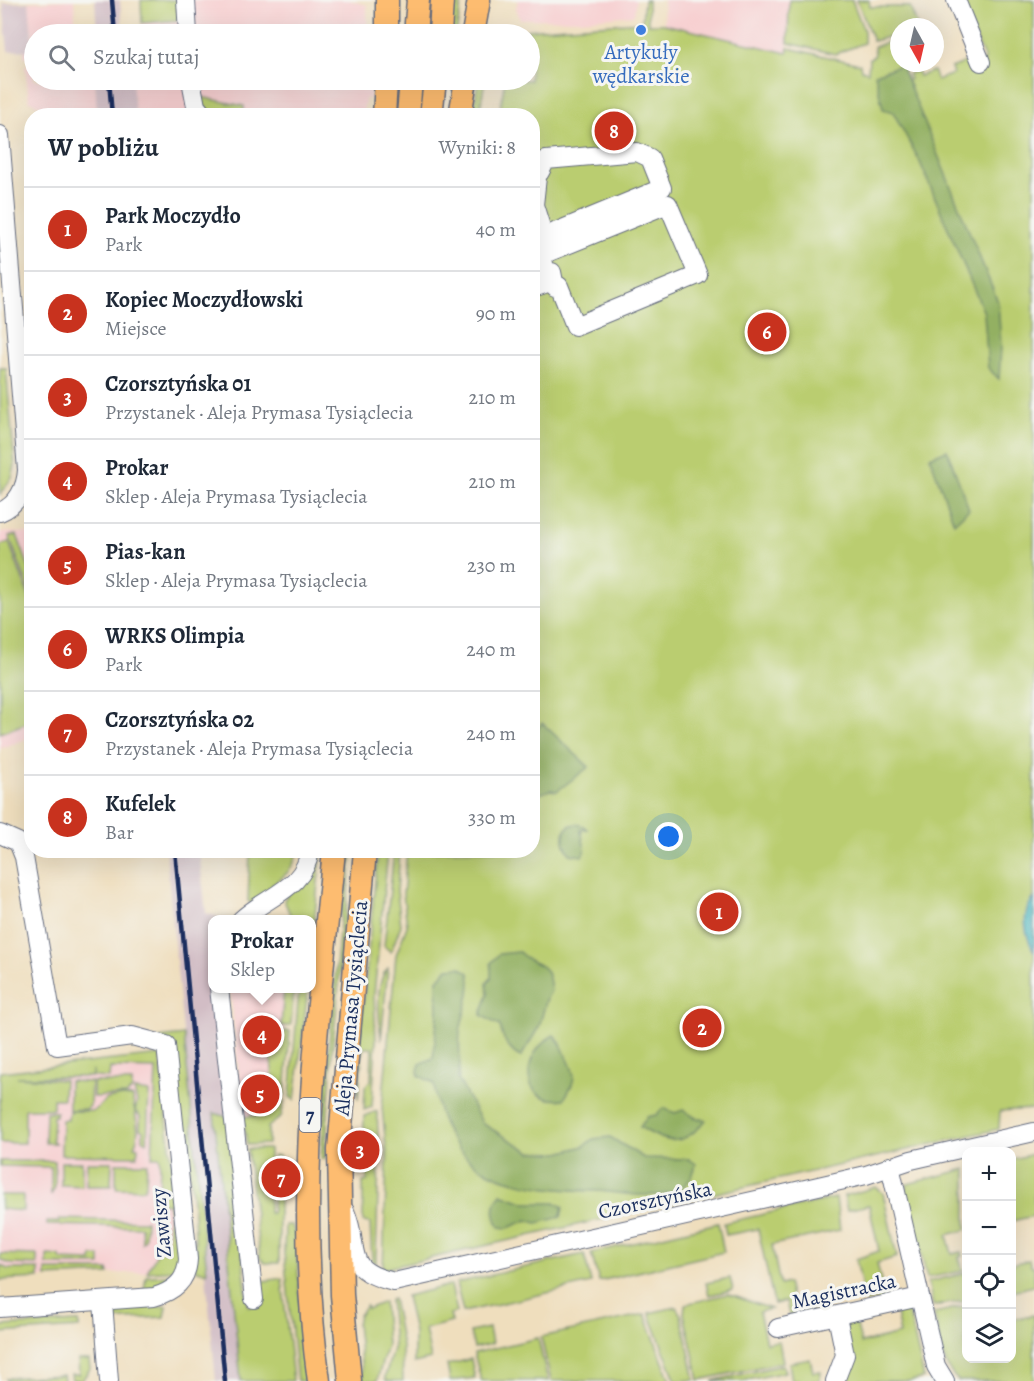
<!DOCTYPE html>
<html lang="pl">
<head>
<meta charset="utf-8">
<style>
	:root { --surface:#fff; --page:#f6f6f7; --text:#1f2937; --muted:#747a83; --line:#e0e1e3; --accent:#c8321e }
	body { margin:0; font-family:Alegreya,serif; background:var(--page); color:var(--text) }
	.controls { position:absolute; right:18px; bottom:18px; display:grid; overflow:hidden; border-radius:12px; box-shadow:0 6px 24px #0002 }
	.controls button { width:54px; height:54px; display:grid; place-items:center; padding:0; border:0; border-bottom:2px solid var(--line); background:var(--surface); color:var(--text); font:30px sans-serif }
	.compass { position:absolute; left:890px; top:18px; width:54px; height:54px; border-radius:50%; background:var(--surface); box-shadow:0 6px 24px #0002; rotate:172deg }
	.you { position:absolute; left:669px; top:837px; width:21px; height:21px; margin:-15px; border:4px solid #fff; border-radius:50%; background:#1a73e8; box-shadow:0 0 0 9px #1a73e833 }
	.badge { display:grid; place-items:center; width:39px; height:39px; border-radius:50%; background:var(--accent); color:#fff; font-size:20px; font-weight:700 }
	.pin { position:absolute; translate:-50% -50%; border:3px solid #fff; box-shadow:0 2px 6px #0006 }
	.popup { position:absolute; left:208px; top:915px; width:108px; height:78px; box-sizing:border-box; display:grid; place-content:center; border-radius:12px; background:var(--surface); filter:drop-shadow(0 2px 4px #0005); font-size:20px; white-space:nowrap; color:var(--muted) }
	.popup b { font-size:22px; color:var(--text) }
	.popup::after { content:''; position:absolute; left:50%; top:100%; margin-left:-12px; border:12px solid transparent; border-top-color:var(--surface) }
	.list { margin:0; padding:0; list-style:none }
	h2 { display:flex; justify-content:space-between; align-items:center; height:78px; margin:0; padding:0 24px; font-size:26px }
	h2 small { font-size:20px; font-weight:400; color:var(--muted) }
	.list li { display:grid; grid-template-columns:39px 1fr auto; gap:18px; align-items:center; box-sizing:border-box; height:84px; padding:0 24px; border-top:2px solid var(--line) }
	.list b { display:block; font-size:22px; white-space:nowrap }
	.list p { margin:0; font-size:20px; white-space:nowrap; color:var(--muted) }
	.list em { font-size:20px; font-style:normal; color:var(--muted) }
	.icon { flex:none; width:33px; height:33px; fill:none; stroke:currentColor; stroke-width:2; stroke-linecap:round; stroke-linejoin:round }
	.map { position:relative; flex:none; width:1034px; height:1381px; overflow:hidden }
	.search { position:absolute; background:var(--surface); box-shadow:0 6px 24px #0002; left:24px; top:24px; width:516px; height:66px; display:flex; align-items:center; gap:15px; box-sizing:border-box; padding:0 21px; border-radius:33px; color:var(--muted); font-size:22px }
	.panel { position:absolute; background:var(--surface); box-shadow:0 6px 24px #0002; left:24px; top:108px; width:516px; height:750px; border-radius:24px }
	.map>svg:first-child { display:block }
	.built { fill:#f7cfd0 }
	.industrial { fill:#d2bdc5 }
	.green { fill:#bacd70; stroke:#6a7e67; stroke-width:1.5 }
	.forest { fill:#93b062; stroke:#577060; stroke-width:1.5 }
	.water { fill:#3fb0b8; stroke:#2d708b; stroke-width:1.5 }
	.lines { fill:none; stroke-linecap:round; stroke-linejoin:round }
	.minor-casing { stroke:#656c7f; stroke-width:20 }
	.major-casing { stroke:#656c7f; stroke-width:25 }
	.minor { stroke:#fff; stroke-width:18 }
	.major { stroke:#fdbc6f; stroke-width:22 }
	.rail { stroke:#1b2f5e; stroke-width:4.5 }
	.shop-dot { fill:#3f7fe0; stroke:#f6f6f2; stroke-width:2 }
	.labels { text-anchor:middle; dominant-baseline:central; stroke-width:6; stroke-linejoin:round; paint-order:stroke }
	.shield { fill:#f6f6f2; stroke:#5d6b8a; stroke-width:1.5 }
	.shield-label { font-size:20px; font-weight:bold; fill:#1b2f5e }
	.shop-label { font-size:21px; fill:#366cbe; stroke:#f6f6f2 }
	.street-label { font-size:21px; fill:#1b2f5e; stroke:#f6f6f2 }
</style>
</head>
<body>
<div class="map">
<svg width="1034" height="1381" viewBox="0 0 1034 1381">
	<rect width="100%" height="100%" fill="#f6f6f2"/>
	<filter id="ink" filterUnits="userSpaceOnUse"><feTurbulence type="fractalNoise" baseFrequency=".0167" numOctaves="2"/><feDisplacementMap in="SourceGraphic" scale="12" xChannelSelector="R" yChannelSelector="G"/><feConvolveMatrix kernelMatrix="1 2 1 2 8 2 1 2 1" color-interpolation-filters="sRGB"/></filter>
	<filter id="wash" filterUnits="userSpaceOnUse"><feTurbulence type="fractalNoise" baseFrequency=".008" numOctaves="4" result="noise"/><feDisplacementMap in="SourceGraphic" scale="24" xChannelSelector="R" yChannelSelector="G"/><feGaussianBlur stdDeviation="1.35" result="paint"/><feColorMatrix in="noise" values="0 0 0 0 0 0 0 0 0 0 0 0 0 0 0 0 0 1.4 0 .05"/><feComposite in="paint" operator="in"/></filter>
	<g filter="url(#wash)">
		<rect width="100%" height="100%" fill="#efdebd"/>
		<g class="built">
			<path d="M 74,0 L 76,34 L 34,34 L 34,80 L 95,80 L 97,115 L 52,115 L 52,111 L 29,101 L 25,65 L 33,65 L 33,55 L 24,57 L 24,50 L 33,49 L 29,2 Z"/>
			<path d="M 180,0 L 349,0 L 367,5 L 367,34 L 143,34 L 142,23 L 181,20 Z"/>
			<path d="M 518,0 L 636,0 L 634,15 L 581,20 L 520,19 L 516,8 Z"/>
			<path d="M 663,0 L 789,0 L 787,53 L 664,24 Z"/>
			<path d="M 132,80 L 369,80 L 371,100 L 366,98 L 362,115 L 135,115 Z"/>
			<path d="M 0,532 L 32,533 L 31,737 L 0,749 Z"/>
			<path d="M 230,989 L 286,989 L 283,1085 L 274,1113 L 243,1117 Z"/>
			<path d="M 160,1055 L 178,1270 L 0,1280 L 0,1072 Z"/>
		</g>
		<g class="industrial">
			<path d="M 95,0 L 120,0 L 123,34 L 97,34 Z"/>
			<path d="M 29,2 L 33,50 L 8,51 L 3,3 Z"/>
			<path d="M 95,80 L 132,80 L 135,115 L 97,115 Z"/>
			<path d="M 166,851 L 199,851 L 206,913 L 225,919 L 212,920 L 212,988 L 228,1119 L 214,1113 L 241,1381 L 216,1381 Z"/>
		</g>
		<g class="green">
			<path d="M 141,0 L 180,0 L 181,20 L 142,23 Z"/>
			<path d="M 451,0 L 462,0 L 456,34 L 449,34 Z"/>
			<path d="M 644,0 L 648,0 L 648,24 L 664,24 L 787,53 L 788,48 L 860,64 L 861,70 L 868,72 L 869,59 L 875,55 L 874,47 L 899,37 L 899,46 L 895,48 L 907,80 L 910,79 L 908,74 L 917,71 L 919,76 L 933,71 L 937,80 L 953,74 L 951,68 L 965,62 L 968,67 L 985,60 L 960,0 L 1034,0 L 1034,1109 L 1000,1111 L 999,1129 L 383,1269 L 387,1157 L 382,1108 L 396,955 L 407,926 L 403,894 L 407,851 L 532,850 L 532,116 L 499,115 L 505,80 L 530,80 L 530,34 L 527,34 L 526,30 L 642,22 Z"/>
			<path d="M 789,0 L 852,0 L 864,31 L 864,43 L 835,54 L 788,43 Z"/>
			<path d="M 857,0 L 869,0 L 870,7 L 910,7 L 918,27 L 899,27 L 899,34 L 873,41 Z"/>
			<path d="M 196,80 L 203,80 L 201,97 L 244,106 L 243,115 C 211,115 198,116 196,80 Z"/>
			<path d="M 478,80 L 485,80 L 479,115 L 473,115 Z"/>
			<path d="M 0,368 L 6,368 L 15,466 L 12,478 L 0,494 Z"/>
			<path d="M 17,535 L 31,573 L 31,595 L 9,536 Z"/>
			<path d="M 9,542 L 31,602 L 32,721 L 0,733 L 0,545 Z"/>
			<path d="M 250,851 L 297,851 C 295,867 286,876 272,885 L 274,889 L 251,903 L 248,901 Z"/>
			<path d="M 317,851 L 321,851 L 312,948 L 312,920 L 292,919 L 284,900 Z"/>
			<path d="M 347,851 L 352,851 L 332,1053 L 325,1159 L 321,1159 L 328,1053 Z"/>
			<path d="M 378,851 L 388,851 L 374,995 L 376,1040 L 372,1107 L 364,1110 L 365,1086 L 371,1081 L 372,1048 L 363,1048 L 358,1100 L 356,1077 Z"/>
			<path d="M 394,851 L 400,851 L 397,891 L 401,925 L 391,952 L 384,946 Z"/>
			<path d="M 388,968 L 381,1040 C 380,1020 373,984 388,968 Z"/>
			<path d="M 284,989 L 294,989 L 291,1024 L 288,1026 L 281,1026 Z"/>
			<path d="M 299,989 L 308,989 L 295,1100 L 290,1097 Z"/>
			<path d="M 276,1031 L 290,1031 L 285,1096 L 274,1092 L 271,1058 L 274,1054 L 274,1044 L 277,1043 Z"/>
			<path d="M 184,1035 L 207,1273 L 195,1269 C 198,1192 181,1112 160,1038 Z"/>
			<path d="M 160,1055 L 183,1265 L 178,1270 L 147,1272 L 158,1251 L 168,1251 L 169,1204 L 159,1203 L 160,1157 L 152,1157 L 156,1069 L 110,1068 L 109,1078 L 93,1077 L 93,1070 L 91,1077 L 17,1077 L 64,1080 L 63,1099 L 53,1099 L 53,1109 L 25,1109 L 25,1143 L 0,1143 L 0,1072 Z"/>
			<path d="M 69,1081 L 91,1082 L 90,1106 L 87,1109 L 69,1110 Z"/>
			<path d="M 93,1082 L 132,1082 L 132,1090 L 126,1095 L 93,1097 Z"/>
			<path d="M 134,1090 L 149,1092 L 147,1142 L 143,1140 L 143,1131 L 140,1129 L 140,1116 L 135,1111 L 137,1102 Z"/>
			<path d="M 122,1096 L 133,1097 C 133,1114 143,1130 134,1146 L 138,1147 L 137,1156 L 61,1155 L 62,1120 L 68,1120 L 69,1111 L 94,1111 L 107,1099 Z"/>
			<path d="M 274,1097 L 284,1102 L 281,1117 L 268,1127 L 268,1144 L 247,1145 L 243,1117 L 272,1113 Z"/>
			<path d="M 377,1111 L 379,1154 L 376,1263 L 372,1261 L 370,1223 L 363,1222 L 363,1182 L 367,1181 L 367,1166 L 363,1165 L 364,1116 Z"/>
			<path d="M 46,1112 L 56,1112 L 56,1116 L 53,1116 L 52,1140 L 55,1143 L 45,1143 Z"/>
			<path d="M 214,1113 L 227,1117 L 248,1306 L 251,1306 L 264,1281 L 282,1278 L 293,1381 L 241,1381 Z"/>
			<path d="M 247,1149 L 269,1149 L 269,1213 L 272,1213 L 274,1156 L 279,1156 L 279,1263 L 265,1263 L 260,1258 Z"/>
			<path d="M 1034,1154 L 1034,1216 L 1012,1221 L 1012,1159 Z"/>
			<path d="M 0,1161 L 55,1161 L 55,1187 L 51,1195 L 51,1167 L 0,1166 Z"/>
			<path d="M 61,1162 L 82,1162 L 82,1186 L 61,1185 Z"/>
			<path d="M 87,1162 L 112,1162 L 111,1186 L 86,1186 Z"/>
			<path d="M 116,1163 L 147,1163 L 146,1184 L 144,1189 L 116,1188 Z"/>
			<path d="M 966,1169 L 966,1230 L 947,1235 L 952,1254 L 961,1252 L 962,1256 L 959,1257 L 963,1271 L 927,1278 L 906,1192 L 907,1184 Z"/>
			<path d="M 876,1187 L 883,1193 L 897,1257 L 877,1263 L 885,1298 L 865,1302 L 856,1259 L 879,1251 L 869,1205 L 847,1210 L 844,1196 Z"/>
			<path d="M 0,1195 L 23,1195 L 23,1211 L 1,1209 Z"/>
			<path d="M 836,1198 L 840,1230 L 772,1245 L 780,1285 L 788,1283 L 794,1309 L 815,1304 L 813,1309 L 789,1315 L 786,1301 L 774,1304 L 758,1229 L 726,1235 L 724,1223 Z"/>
			<path d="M 59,1219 L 146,1221 L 145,1239 L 142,1242 L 141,1227 L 47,1225 L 47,1222 L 59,1222 Z"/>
			<path d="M 718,1223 L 724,1252 L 599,1281 L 591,1253 Z"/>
			<path d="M 285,1225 L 292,1225 L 296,1238 L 305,1381 L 297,1381 L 284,1253 Z"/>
			<path d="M 0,1254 L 37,1255 L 37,1265 L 10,1264 L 0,1260 Z"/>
			<path d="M 584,1254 L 591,1283 L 463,1312 L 456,1283 Z"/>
			<path d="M 47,1255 L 60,1256 L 61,1260 L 92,1261 L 92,1256 L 100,1256 L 100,1265 L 47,1265 Z"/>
			<path d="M 1029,1260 L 1031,1266 L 1034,1266 L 1034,1286 L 1012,1291 L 1012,1264 Z"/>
			<path d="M 0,1265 L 8,1269 L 39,1269 L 39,1278 L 0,1280 Z"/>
			<path d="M 46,1270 L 108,1270 L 109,1274 L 46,1277 Z"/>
			<path d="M 966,1273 L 966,1301 L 933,1306 L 928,1282 Z"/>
			<path d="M 173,1275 L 164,1284 L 144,1291 L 146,1276 Z"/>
			<path d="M 730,1278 L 733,1290 L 709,1295 L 706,1283 Z"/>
			<path d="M 451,1285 L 457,1312 L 450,1314 L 452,1322 L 425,1329 L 431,1359 L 414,1363 L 414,1332 L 406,1296 Z"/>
			<path d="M 728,1294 L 771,1309 L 759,1312 L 766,1343 L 779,1341 L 783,1362 L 699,1380 L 684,1314 L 685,1304 Z"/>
			<path d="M 393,1299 L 402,1346 L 403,1381 L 386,1381 L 385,1377 L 394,1345 L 390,1300 Z"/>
			<path d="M 384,1302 L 387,1345 L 377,1381 L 363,1381 L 357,1324 L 359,1315 L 366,1306 L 367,1309 Z"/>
			<path d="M 167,1306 L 165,1317 L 111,1320 L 113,1313 L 121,1309 Z"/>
			<path d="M 966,1306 L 964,1311 L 966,1358 L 1012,1358 L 1012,1323 L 1013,1319 L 1034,1315 L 1034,1381 L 959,1381 C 940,1366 939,1335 934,1313 Z"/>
			<path d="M 676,1307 L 681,1315 L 695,1380 L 676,1381 L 649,1313 Z"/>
			<path d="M 908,1308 L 924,1378 L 910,1381 L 840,1381 L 846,1321 L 865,1317 L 856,1321 L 861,1343 L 900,1334 L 896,1313 L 887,1312 Z"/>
			<path d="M 645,1314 L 670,1381 L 551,1381 L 541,1337 Z"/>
			<path d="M 79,1322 L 79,1328 L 0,1333 L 0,1326 Z"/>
			<path d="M 489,1328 L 492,1344 L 474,1348 L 470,1332 Z"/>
			<path d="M 538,1338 L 548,1381 L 481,1381 L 474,1353 Z"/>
			<path d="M 471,1359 L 475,1378 L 450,1381 L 447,1365 Z"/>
			<path d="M 810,1359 L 813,1372 L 821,1371 L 820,1381 L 792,1381 L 789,1363 Z"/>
			<path d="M 78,1360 L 89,1360 L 90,1369 L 82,1380 L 72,1380 L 71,1374 L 79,1374 Z"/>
			<path d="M 783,1365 L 785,1372 L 743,1381 L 712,1381 Z"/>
			<path d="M 63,1375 L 64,1381 L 6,1381 L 6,1378 Z"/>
		</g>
		<g class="forest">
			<path d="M 901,65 L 998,302 L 1001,346 L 999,379 L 988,368 L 984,313 L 919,160 L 893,112 L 883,109 L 875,74 Z"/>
			<path d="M 947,450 L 969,509 L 954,523 L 930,457 Z"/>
			<path d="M 542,723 L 589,767 L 557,791 L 550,790 L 537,795 L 533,792 C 532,774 529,735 542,723 Z"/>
			<path d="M 579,824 L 587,829 L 581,830 L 585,850 L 582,856 L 570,854 C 561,842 560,824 579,824 Z"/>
			<path d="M 519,952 C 537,970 548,957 551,991 L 547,998 L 539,1027 L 521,1057 C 510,1053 502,1038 500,1026 L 481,1015 L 488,994 L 487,983 L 491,978 L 491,963 L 499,954 Z"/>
			<path d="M 460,967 L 469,973 C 473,992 463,1013 460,1032 C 458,1048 462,1064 458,1079 L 483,1124 L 531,1152 L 559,1153 L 584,1146 L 593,1139 L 610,1137 L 644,1158 L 689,1159 L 696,1164 C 687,1210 628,1192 596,1191 C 516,1189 443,1179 434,1083 L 419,1076 L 418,1071 L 420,1064 L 433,1058 L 438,1013 L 437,981 L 448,968 Z"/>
			<path d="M 554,1035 C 560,1041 561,1044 564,1051 C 575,1074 579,1076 564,1099 C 518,1105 520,1053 554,1035 Z"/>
			<path d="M 663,1108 L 675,1113 L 683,1110 L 696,1118 L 706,1120 C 683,1147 668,1145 640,1127 L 647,1117 L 656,1115 Z"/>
			<path d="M 501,1194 L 526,1203 L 556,1203 L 563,1207 L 561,1217 L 537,1223 L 527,1220 L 508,1228 L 499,1227 C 493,1215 492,1205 501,1194 Z"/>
		</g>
		<path class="water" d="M 1034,898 L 1034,952 C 1025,935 1020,913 1034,898 Z"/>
	</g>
	<g filter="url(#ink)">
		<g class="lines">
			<g class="minor-casing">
				<g id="minor">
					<path d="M 186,0 L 188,34"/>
					<path d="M 956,0 L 981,62"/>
					<path d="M 191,80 L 196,106 L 204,116"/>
					<path d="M 0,135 L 27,470 C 26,488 17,505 0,512"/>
					<path d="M 532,175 L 533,173 L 540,172 L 546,160 L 637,152 L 650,158 L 662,188 L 555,232 L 532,252"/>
					<path d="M 532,178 L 537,177 L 534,205 L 540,224 L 532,236"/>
					<path d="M 532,260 L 537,264 L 544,264 L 542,255 L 668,204 L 698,275 L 575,326 L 559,286 L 555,287 L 552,272 L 546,274 L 547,283 L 539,286 L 532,277"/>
					<path d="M 0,834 L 18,842 L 24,857 L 57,1046 L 132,1036 L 166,1045 L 188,1259 C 187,1281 174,1291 154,1297 L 0,1308"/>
					<path d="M 241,920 C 266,896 305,889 310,850"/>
					<path d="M 219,988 L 254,1299"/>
					<path d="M 890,1166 L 936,1366 L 945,1381"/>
					<path d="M 345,1211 C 362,1251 340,1269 394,1282 L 788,1193 L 866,1175 L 911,1160 L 1034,1132"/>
					<path d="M 103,1302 L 109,1381"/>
					<path d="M 778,1328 L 920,1297"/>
					<path d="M 835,1381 L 845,1355 L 837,1316"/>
				</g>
			</g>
			<g class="major-casing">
				<g id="major">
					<path d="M 387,34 L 387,0"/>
					<path d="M 415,34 L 418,0"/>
					<path d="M 440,34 L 442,0"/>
					<path d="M 473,34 L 479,0"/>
					<path d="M 384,116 L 386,80"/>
					<path d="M 408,116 L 411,80"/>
					<path d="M 431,116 L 435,80"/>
					<path d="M 460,116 L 466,80"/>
					<path d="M 319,1381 C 294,1205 317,1026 334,850"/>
					<path d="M 350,1381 L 342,1295 L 339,1150 L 365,850"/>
				</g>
			</g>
			<use href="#minor" class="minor"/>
			<use href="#major" class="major"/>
			<g class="rail">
				<path d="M 112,0 L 115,34"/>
				<path d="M 109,80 L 112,116"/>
				<path d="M 175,850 L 225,1381"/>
			</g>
		</g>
	</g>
	<circle class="shop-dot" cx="641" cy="30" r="6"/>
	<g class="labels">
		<rect class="shield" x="299.5" y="1098" width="21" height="34" rx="4.5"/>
		<g class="shield-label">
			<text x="310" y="1115">7</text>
		</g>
		<g class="shop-label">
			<text x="641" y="52">Artykuły<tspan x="641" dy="24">wędkarskie</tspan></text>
		</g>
		<g class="street-label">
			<text transform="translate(351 1008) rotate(-85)">Aleja Prymasa Tysiąclecia</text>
			<text transform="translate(655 1200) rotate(-12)">Czorsztyńska</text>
			<text transform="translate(161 1223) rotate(-95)">Zawiszy</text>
			<text transform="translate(844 1291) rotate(-12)">Magistracka</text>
		</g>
	</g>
</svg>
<div class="controls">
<button>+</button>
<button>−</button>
<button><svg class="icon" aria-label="locate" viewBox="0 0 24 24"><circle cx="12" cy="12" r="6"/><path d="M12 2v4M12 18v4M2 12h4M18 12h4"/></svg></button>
<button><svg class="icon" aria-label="layers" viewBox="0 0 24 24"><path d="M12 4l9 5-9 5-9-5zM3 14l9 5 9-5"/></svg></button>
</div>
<svg class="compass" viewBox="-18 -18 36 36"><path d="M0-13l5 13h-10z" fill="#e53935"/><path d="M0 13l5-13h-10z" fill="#747a83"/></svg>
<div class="you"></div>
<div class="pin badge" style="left:719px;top:912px">1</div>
<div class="pin badge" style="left:702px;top:1028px">2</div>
<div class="pin badge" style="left:360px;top:1150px">3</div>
<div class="pin badge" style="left:262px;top:1035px">4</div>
<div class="popup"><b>Prokar</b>Sklep</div>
<div class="pin badge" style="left:260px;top:1094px">5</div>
<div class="pin badge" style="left:767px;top:332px">6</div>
<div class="pin badge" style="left:281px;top:1178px">7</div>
<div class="pin badge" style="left:614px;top:131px">8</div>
<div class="search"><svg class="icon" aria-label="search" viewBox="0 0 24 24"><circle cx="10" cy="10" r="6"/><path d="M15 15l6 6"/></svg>Szukaj tutaj</div>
<section class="panel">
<h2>W pobliżu<small>Wyniki: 8</small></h2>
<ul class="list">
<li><span class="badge">1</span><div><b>Park Moczydło</b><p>Park</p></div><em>40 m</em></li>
<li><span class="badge">2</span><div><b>Kopiec Moczydłowski</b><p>Miejsce</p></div><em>90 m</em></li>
<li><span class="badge">3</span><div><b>Czorsztyńska 01</b><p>Przystanek · Aleja Prymasa Tysiąclecia</p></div><em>210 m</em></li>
<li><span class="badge">4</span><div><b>Prokar</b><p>Sklep · Aleja Prymasa Tysiąclecia</p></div><em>210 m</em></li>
<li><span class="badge">5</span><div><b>Pias-kan</b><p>Sklep · Aleja Prymasa Tysiąclecia</p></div><em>230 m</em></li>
<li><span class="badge">6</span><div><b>WRKS Olimpia</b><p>Park</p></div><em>240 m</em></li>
<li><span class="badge">7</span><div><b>Czorsztyńska 02</b><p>Przystanek · Aleja Prymasa Tysiąclecia</p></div><em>240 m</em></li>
<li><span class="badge">8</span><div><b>Kufelek</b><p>Bar</p></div><em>330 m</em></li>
</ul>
</section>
</div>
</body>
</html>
